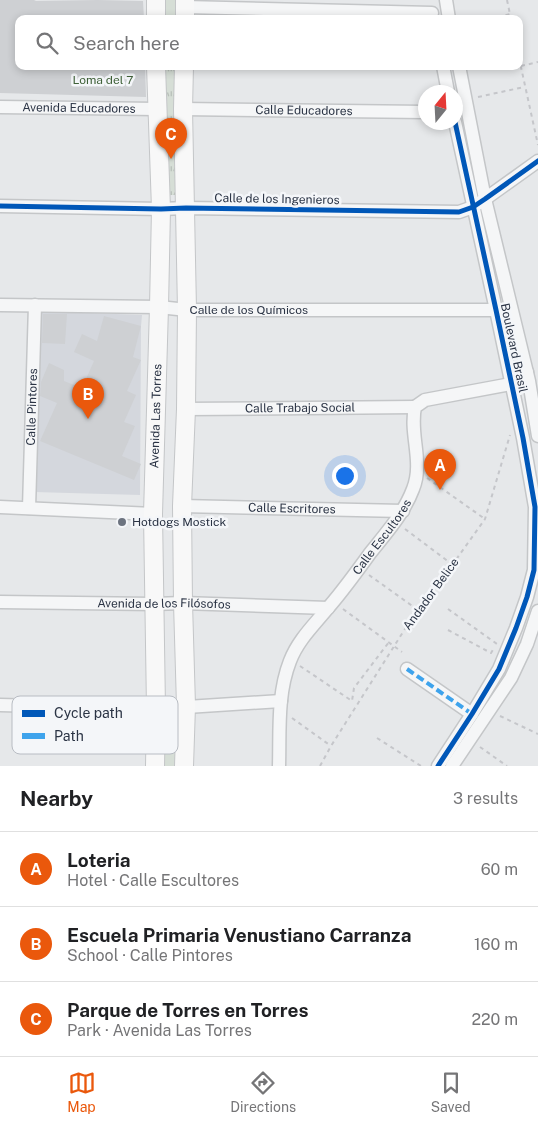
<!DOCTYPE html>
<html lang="en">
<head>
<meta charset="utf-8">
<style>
	:root { --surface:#fff; --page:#f2f2f2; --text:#202124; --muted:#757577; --line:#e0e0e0; --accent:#ea580c }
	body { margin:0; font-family:"Public Sans",sans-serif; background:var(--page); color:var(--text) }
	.compass { position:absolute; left:418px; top:85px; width:45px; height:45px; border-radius:50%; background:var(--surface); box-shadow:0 2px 8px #0003; rotate:18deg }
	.you { position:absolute; left:344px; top:475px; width:18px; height:18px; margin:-12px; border:4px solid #fff; border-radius:50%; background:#1a73e8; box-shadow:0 0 0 8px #1a73e833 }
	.badge { display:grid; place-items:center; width:32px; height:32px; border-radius:50%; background:var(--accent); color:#fff; font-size:16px; font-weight:700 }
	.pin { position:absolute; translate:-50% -41px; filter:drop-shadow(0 1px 2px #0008) }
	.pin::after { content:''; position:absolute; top:26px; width:18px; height:15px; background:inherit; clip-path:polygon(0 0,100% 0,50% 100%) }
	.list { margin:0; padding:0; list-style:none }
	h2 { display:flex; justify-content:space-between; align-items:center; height:65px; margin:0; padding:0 20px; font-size:21px }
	h2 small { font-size:16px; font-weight:400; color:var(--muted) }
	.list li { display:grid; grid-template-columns:32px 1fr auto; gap:15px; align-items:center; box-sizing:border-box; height:75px; padding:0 20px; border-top:1px solid var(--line) }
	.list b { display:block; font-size:19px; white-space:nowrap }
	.list p { margin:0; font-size:16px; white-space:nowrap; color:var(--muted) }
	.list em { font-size:16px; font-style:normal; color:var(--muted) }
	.icon { flex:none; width:28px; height:28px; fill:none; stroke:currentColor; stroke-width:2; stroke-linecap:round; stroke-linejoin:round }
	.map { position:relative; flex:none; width:538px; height:766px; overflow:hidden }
	.search { position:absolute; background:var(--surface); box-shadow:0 2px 8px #0003; left:15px; right:15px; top:15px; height:55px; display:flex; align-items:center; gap:12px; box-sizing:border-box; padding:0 18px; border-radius:10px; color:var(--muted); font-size:19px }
	.sheet { height:290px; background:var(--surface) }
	nav { display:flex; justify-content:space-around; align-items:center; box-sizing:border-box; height:70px; border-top:1px solid var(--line); background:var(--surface); font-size:14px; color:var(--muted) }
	nav a { display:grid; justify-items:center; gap:2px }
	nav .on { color:var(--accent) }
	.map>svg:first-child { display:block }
	.built { fill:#d4d7dd }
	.park { fill:url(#park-tufts) }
	.building { fill:#ced0d3 }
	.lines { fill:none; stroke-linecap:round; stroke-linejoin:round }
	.street-casing { stroke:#c4c6c8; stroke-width:15 }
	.secondary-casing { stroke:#c4c6c8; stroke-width:20 }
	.path { stroke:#c5c6ca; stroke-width:2; stroke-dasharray:4 4; stroke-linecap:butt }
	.street { stroke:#f5f6f7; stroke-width:12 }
	.secondary { stroke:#f8f8f8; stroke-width:18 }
	.quiet { stroke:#3ea3ec; stroke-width:4; stroke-dasharray:8 4; stroke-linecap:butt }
	.cycleway-casing { stroke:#f4f6f9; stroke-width:8 }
	.cycleway { stroke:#0057b8; stroke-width:5 }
	.poi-dot { fill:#6c737f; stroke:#f4f6f9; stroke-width:2 }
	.labels { text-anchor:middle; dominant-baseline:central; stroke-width:5; stroke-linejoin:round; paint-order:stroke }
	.park-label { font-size:12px; fill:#3f6138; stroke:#f4f6f9 }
	.street-label { font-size:12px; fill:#2b3445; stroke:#f4f6f9 }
	.poi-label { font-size:12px; fill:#2b3445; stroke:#f4f6f9; text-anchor:start }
	.key { fill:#f4f6f9; stroke:#b8bcc3; stroke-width:1 }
	.key-label { font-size:14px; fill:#2b3445 }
</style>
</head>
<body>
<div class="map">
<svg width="538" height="766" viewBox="0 0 538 766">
	<defs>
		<pattern id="park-tufts" width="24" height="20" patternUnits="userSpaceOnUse" patternTransform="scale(1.25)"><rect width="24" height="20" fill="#d6ded6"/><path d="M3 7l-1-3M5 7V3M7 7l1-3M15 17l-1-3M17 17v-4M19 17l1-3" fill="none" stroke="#b8bfb9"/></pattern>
	</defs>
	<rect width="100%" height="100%" fill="#e6e8ea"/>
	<path class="built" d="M 38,311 L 142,315 L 141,326 L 140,495 L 34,492 Z"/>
	<g class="park">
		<rect x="164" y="0" width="13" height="19"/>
		<path d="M 164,66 L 178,66 L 180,195 L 163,195 Z"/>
		<path d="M 158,716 L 176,716 L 175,766 L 158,766 Z"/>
	</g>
	<g class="building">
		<path d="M 0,0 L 36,0 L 34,1 L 98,0 L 143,1 L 144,19 L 19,19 L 19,66 L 145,66 L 146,97 L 0,93 Z"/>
		<path d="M 43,314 L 67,314 L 65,344 L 42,343 Z"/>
		<path d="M 104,316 L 141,326 L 133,357 L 141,360 L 127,391 L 136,395 L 124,422 L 135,426 L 122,456 L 141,464 L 134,480 L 40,441 L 57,403 L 40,396 L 41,382 L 49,363 L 64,370 L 64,381 L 82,388 L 94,361 L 74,352 L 82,334 L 97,341 Z"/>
	</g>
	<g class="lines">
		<g class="street-casing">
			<g id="street">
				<path d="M 446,0 L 449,19"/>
				<path d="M 185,7 L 432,13"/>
				<path d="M 443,66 L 448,92"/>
				<path d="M 459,66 L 485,199 L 529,381 L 538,436"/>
				<path id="s1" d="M 0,107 L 157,109"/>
				<path id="s2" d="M 183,109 L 426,112"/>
				<path d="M 0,206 L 161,209 L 186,208 L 459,212 L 473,207 L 485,199 L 538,161"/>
				<path id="s3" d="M 0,305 L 159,307 L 187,310 L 496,310"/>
				<path id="s4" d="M 186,409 L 415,407"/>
				<path id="s5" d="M 182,506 L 403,511"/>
				<path d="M 0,507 L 153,514"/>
				<path id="s6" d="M 29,508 L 35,305"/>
				<path id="s7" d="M 0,602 L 153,604 L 183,603 L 328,608"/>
				<path d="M 407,669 L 472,714"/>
				<path d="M 0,705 L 156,709 L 281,701"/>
				<path id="s8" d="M 279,766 C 280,731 277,694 290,661 C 298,640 314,625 327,609 C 343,591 357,571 371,552 C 387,532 404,513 413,489 C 424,462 409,434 415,407 L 425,400 L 511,384 L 527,372"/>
				<path d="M 438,766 L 472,714 L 499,669 L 516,628 L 527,597 L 534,570 L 535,507 L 523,438 L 496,310 L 455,122"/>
				<path d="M 452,766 L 511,678 L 527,644 L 538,611"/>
			</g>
		</g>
		<g class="secondary-casing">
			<g id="secondary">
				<path d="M 156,19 L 156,0"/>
				<path d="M 185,19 L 185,0"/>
				<path id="s9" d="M 155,766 L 156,709 L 153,514 L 159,307 L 161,209 L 156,66"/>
				<path d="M 184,766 L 186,706 L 183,603 L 182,506 L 186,409 L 187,310 L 183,109 L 184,66"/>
			</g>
		</g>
		<g class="path">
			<path d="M 507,0 L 511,19"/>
			<path d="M 490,19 L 510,14"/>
			<path d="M 519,58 L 538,145"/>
			<path d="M 521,66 L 538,62"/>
			<path d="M 478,97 L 524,87"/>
			<path d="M 427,478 L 485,519"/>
			<path d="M 405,529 L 453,565"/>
			<path d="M 369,575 L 418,610"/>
			<path d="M 343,609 L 402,652"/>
			<path d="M 448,609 L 497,644"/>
			<path d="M 448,630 L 491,653 L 494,648"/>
			<path d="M 300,666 L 352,701 L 354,688 L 389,642"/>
			<path d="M 500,716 L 538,734"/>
			<path d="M 292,718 L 331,746"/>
			<path d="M 377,738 L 421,766"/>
			<path d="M 480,747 L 507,766"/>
			<path d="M 320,766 L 331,746 L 410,621 L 443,578 L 485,519 L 510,435"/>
		</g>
		<use href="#street" class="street"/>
		<use href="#secondary" class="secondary"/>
		<path class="quiet" d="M 407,669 L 472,714"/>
		<g class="cycleway-casing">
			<g id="cycleway">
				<path d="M 0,206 L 161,209 L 186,208 L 459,212 L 473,207 L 485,199 L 538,161"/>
				<path d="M 438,766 L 472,714 L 499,669 L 516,628 L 527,597 L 534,570 L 535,507 L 523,438 L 496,310 L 455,122"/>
			</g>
		</g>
		<use href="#cycleway" class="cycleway"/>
	</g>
	<circle class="poi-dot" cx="122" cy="522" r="5"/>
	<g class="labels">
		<g class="park-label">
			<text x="103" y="80">Loma del 7</text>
		</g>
		<g class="street-label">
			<text stroke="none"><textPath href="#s1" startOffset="79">Avenida Educadores</textPath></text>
			<text stroke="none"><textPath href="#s2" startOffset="121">Calle Educadores</textPath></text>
			<text transform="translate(277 199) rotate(1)">Calle de los Ingenieros</text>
			<text stroke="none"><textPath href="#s3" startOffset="249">Calle de los Químicos</textPath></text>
			<text transform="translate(514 348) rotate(78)">Boulevard Brasil</text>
			<text stroke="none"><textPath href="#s6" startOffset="101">Calle Pintores</textPath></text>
			<text stroke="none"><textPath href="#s4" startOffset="114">Calle Trabajo Social</textPath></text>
			<text stroke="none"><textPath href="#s9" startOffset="350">Avenida Las Torres</textPath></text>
			<text stroke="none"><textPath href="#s5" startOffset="110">Calle Escritores</textPath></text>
			<text stroke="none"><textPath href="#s8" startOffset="261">Calle Escultores</textPath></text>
			<text transform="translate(431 594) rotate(-54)">Andador Belice</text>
			<text stroke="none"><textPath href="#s7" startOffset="164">Avenida de los Filósofos</textPath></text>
		</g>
		<g class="poi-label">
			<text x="132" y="522">Hotdogs Mostick</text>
		</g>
	</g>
	<rect x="12" y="696" width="166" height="58" rx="8" class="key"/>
	<rect x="22" y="710" width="23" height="7" fill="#0057b8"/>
	<rect x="22" y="733" width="23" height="6" fill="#3ea3ec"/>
	<g class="key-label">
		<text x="54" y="718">Cycle path</text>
		<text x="54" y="741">Path</text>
	</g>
</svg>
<svg class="compass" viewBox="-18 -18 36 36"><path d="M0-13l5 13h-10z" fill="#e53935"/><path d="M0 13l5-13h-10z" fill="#757577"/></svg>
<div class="you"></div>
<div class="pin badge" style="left:440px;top:490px">A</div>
<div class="pin badge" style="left:88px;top:419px">B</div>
<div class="pin badge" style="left:171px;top:159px">C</div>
<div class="search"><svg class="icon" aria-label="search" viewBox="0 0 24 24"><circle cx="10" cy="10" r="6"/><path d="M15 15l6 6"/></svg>Search here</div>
</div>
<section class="sheet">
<h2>Nearby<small>3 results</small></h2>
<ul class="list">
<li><span class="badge">A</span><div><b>Loteria</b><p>Hotel · Calle Escultores</p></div><em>60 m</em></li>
<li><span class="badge">B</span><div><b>Escuela Primaria Venustiano Carranza</b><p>School · Calle Pintores</p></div><em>160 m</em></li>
<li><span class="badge">C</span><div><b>Parque de Torres en Torres</b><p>Park · Avenida Las Torres</p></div><em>220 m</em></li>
</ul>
</section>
<nav>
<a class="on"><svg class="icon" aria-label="map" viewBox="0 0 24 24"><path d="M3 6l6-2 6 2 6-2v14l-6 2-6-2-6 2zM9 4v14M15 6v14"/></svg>Map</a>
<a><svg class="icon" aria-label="directions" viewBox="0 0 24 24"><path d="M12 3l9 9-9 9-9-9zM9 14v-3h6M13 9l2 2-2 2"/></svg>Directions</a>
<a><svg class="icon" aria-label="saved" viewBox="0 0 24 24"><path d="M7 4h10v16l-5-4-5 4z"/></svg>Saved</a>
</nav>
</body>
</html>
